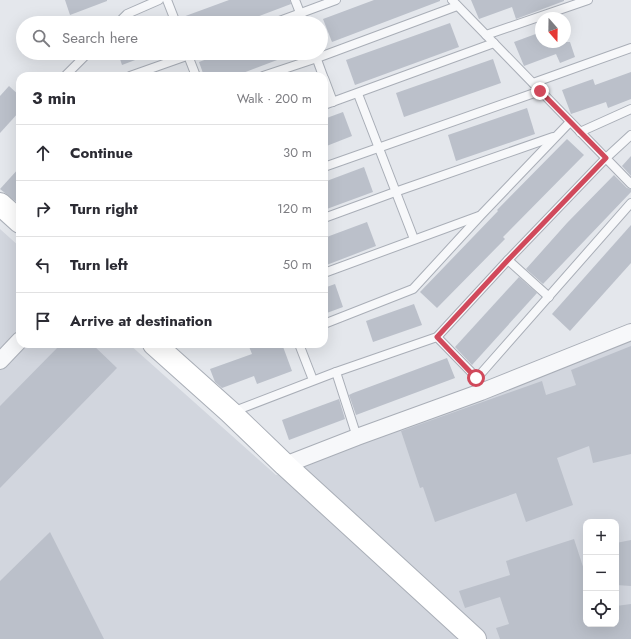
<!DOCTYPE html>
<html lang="en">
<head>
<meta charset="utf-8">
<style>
	:root { --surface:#fff; --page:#f7f7f7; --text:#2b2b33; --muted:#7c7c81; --line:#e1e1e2 }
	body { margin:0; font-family:Jost,sans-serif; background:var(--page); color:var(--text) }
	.controls { position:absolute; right:12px; bottom:12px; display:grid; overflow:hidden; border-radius:8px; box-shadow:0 4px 16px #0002 }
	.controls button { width:36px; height:36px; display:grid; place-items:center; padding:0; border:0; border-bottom:1px solid var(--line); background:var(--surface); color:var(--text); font:20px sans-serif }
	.compass { position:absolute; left:535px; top:12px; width:36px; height:36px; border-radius:50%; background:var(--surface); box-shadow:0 4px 16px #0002; rotate:160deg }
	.stop { position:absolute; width:12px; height:12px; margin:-9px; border:3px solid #d1495b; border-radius:50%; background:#fff }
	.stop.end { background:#d1495b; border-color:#fff; box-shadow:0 1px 4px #0008 }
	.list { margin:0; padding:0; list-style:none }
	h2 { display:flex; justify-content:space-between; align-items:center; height:52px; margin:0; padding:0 16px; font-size:17px }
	h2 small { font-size:13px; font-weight:400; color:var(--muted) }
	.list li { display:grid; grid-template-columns:26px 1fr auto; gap:12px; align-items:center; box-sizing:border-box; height:56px; padding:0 16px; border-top:1px solid var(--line) }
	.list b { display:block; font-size:15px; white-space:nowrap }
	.list em { font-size:13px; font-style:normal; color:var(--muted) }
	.icon { flex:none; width:22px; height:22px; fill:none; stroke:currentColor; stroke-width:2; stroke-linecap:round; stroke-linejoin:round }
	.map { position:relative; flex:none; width:631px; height:639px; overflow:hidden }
	.search { position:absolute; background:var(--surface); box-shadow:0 4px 16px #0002; left:16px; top:16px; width:312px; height:44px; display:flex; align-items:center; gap:10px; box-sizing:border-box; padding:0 14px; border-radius:22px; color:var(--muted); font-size:15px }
	.panel { position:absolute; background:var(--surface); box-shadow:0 4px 16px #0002; left:16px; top:72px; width:312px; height:276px; border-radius:12px }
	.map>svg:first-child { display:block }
	.built { fill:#d2d6de; fill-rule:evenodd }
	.building { fill:#bbc0ca }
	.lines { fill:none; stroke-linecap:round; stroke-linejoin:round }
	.lane-casing { stroke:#a9aeb7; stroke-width:10 }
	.street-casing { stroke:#a9aeb7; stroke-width:18 }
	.secondary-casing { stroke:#a9aeb7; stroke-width:24 }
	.lane { stroke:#f7f8fa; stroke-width:8 }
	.street { stroke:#f7f8fa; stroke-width:16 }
	.secondary { stroke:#fff; stroke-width:22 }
	.route { stroke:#d1495b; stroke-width:5 }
</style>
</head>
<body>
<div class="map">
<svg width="631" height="639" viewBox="0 0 631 639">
	<rect width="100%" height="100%" fill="#e4e7ec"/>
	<path class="built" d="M 0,229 L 20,247 L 20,344 L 129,344 L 276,475 L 631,340 L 631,639 L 0,639 ZM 586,522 L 616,522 L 616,624 L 586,624 Z"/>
	<g class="building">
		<path d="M 65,0 L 107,0 L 107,1 L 70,15 Z"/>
		<path d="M 229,0 L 290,0 L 291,4 L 241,23 L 181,23 L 180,18 Z"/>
		<path d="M 374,0 L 440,0 L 440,1 L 332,42 L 323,19 Z"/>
		<path d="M 471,0 L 564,0 L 564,1 L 516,19 L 512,7 L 479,19 Z"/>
		<path d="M 450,23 L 459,47 L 355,85 L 346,60 Z"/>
		<path d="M 541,32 L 541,42 L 570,42 L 575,57 L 560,63 L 556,54 L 524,66 L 514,42 Z"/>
		<path d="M 118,53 L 150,53 L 151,54 L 122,65 Z"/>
		<path d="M 223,53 L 293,53 L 293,54 L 235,76 L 204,76 L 199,62 Z"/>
		<path d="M 493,59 L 501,83 L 404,117 L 396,93 Z"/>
		<path d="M 631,72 L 631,99 L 608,108 L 606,102 L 571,114 L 562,90 L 593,79 L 595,85 Z"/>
		<path d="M 9,86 L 20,96 L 20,111 L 0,133 L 0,96 Z"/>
		<path d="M 527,108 L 535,134 L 456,161 L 448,135 Z"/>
		<path d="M 343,112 L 352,136 L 324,147 L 324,119 Z"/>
		<path d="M 567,139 L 584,155 L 503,237 L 505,239 L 437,308 L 420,292 L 498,211 L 497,210 Z"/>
		<path d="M 631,156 L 631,176 L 622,166 Z"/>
		<path d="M 20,167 L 20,205 L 0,189 Z"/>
		<path d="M 364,167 L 373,192 L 324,210 L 324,182 Z"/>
		<path d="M 614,175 L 627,188 L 631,189 L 631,192 L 543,284 L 526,269 L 567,223 Z"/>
		<path d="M 367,222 L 376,246 L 324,266 L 324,238 Z"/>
		<path d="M 631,225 L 631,263 L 570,331 L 552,314 Z"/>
		<path d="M 519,277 L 537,293 L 472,365 L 455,347 Z"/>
		<path d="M 335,284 L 343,307 L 324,314 L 324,288 Z"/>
		<path d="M 414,304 L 422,325 L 373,342 L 366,321 Z"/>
		<path d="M 61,344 L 92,344 L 117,368 L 0,488 L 0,406 Z"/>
		<path d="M 248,344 L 282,344 L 292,371 L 257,384 L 254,376 L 222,388 L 215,382 L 210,369 L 252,354 Z"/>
		<path d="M 631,346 L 631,454 L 593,463 L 589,446 L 557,458 L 573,505 L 526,522 L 516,493 L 435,522 L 423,487 L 420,488 L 401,431 L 542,381 L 546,395 L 576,385 L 571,370 Z"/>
		<path d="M 447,358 L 455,378 L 356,415 L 349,395 L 353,393 Z"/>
		<path d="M 339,399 L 345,419 L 289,440 L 282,420 Z"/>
		<path d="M 50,532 L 104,639 L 0,639 L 0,581 Z"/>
		<path d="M 574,539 L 586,576 L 586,624 L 616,624 L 616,606 L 631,604 L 631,639 L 500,639 L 496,628 L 509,624 L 500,597 L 465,608 L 459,591 L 510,575 L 506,561 Z"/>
		<path d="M 631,540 L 631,586 L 616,585 L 616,543 Z"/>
	</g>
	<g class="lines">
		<g class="lane-casing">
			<g id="lane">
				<path d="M 167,0 L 176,23"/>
				<path d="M 295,0 L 304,23"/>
				<path d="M 452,0 L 631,184"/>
				<path d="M 118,23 L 127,14 L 159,0"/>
				<path d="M 274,23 L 336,0"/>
				<path d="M 486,35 L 588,0"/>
				<path d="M 187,53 L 196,76"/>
				<path d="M 315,54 L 323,76"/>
				<path d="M 65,76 L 88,53"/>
				<path d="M 130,76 L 195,53"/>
				<path d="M 263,76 L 317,58 L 457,6"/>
				<path d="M 324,78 L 333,102"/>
				<path d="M 533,83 L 631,48"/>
				<path d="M 358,94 L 414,239"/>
				<path d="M 324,105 L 494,43"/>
				<path d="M 580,132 L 631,109"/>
				<path d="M 324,167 L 540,91"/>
				<path d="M 324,218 L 395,192 L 553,137"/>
				<path d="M 508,260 L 549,297"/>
				<path d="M 324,273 L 479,216"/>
				<path d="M 324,324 L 413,289 L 481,215 L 570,122"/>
				<path d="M 437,337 L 477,378 L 631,203"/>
				<path d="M 299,344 L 313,380"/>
				<path d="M 336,372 L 357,437"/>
				<path d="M 232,412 L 336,372 L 437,337 L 508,260 L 606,158 L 631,135"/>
			</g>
		</g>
		<g class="street-casing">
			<g id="street">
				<path d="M 0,361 L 20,340"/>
				<path d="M 285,465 L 357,437 L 481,392 L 631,332"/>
			</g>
		</g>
		<g class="secondary-casing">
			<g id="secondary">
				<path d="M 0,204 L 20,222"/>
				<path d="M 154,344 L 230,412 L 285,465 L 475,639"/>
			</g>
		</g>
		<use href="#lane" class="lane"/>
		<use href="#street" class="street"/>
		<use href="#secondary" class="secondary"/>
	</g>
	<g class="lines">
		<path class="route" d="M 476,378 L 437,337 L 508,260 L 606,158 L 540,91"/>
	</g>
</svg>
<div class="controls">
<button>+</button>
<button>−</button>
<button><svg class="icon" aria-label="locate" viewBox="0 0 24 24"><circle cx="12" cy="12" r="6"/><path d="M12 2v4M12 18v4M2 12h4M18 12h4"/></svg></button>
</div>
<svg class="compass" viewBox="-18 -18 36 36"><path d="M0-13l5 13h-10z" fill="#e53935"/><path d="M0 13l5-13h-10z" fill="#7c7c81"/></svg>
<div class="stop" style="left:476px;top:378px"></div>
<div class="stop end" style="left:540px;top:91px"></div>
<div class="search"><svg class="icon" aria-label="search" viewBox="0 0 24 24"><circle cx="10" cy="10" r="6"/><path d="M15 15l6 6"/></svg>Search here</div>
<section class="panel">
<h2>3 min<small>Walk · 200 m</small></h2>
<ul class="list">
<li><svg class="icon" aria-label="ahead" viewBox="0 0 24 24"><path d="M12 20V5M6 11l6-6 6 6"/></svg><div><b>Continue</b></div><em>30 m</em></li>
<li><svg class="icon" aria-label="right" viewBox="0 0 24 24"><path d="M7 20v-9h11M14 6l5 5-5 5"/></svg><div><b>Turn right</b></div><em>120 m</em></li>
<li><svg class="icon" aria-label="left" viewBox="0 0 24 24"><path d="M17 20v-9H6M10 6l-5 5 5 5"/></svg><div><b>Turn left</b></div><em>50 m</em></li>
<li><svg class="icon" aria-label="arrive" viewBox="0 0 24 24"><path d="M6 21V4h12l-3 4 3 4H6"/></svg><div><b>Arrive at destination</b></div></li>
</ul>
</section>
</div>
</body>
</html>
